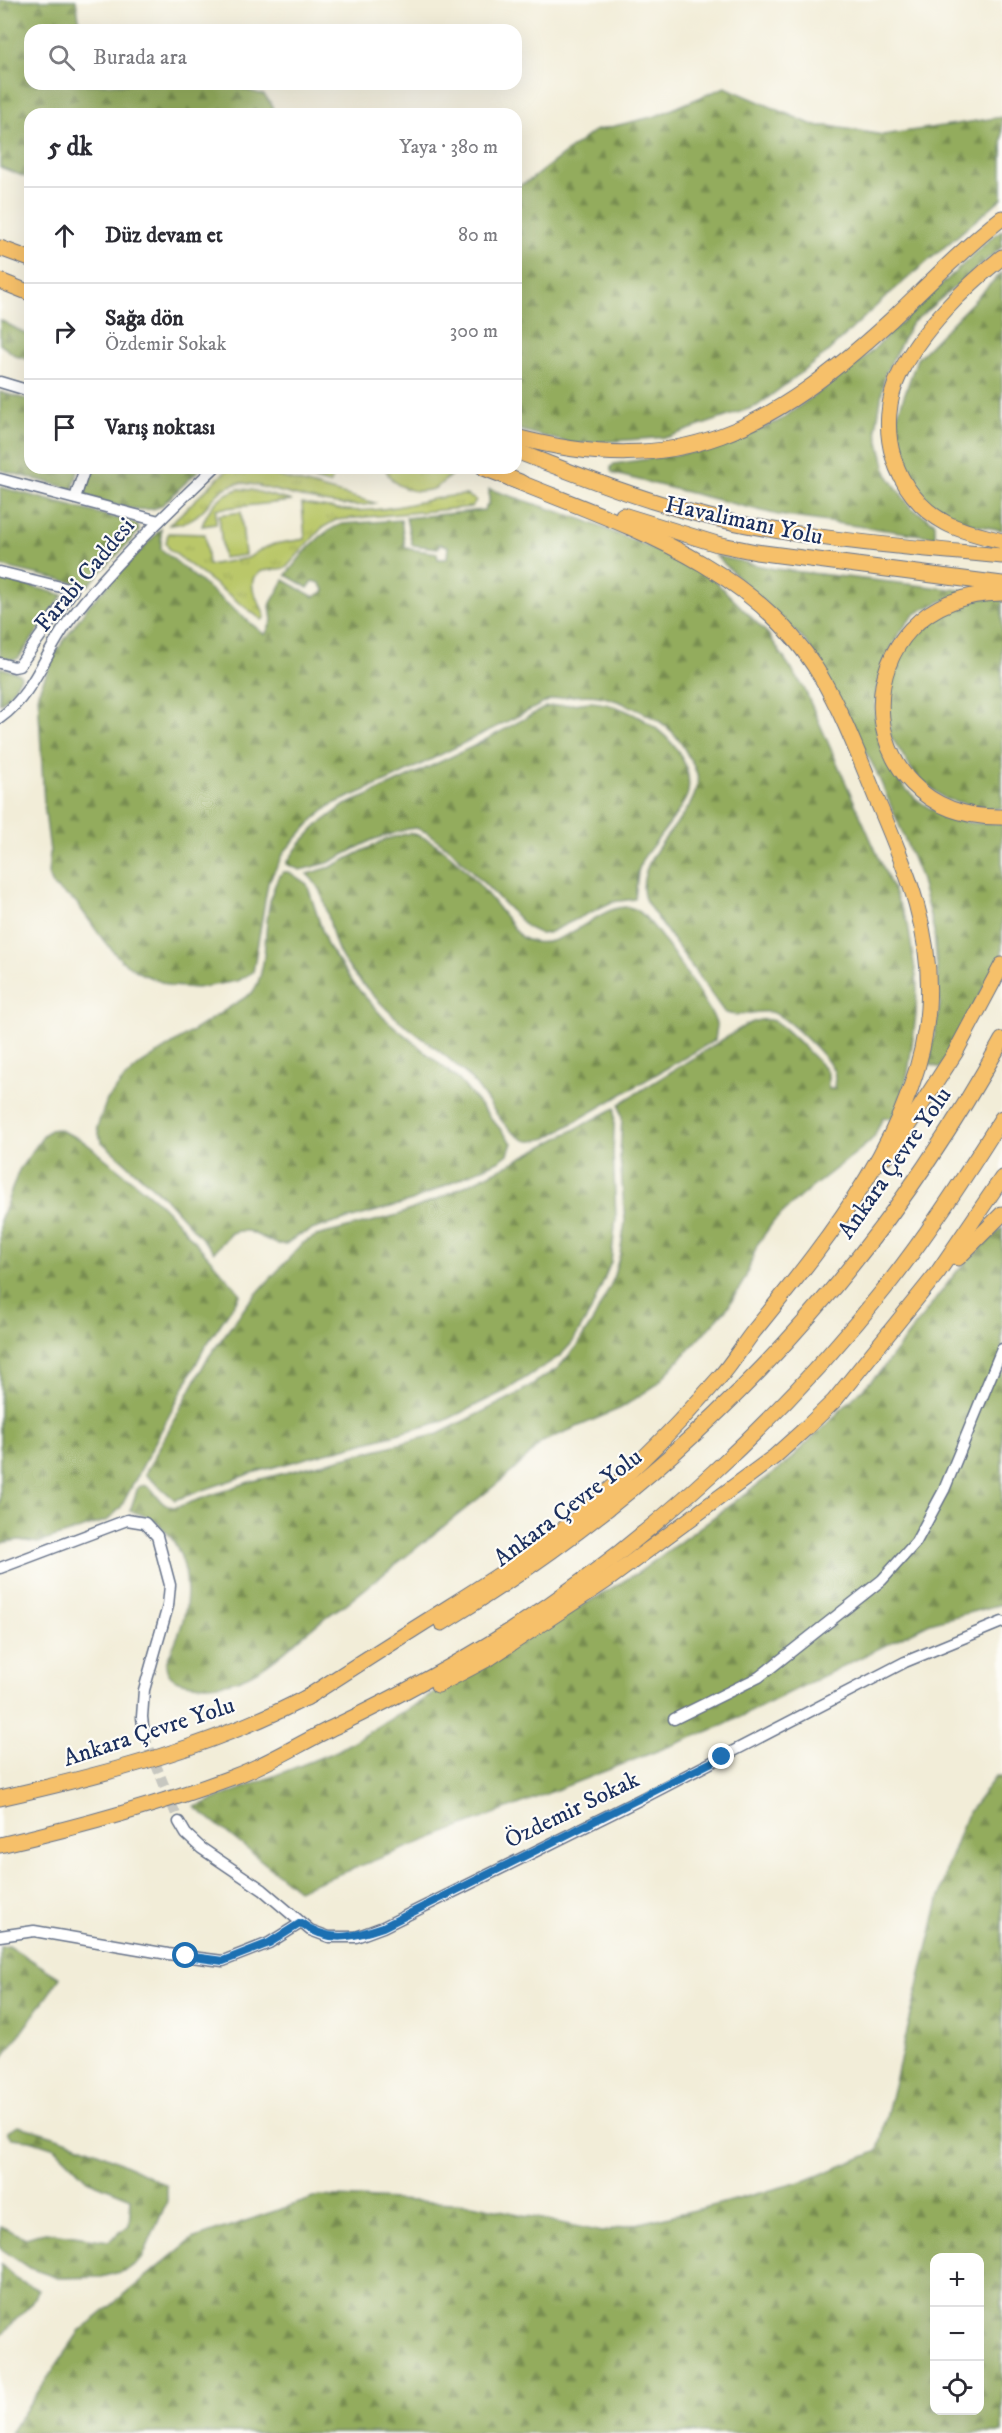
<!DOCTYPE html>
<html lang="tr">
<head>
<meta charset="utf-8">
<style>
	:root { --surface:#fff; --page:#f2f2f3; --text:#2b2b33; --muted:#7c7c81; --line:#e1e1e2 }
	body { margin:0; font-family:"IM FELL DW Pica",serif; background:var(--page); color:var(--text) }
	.controls { position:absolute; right:18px; bottom:18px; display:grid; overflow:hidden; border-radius:12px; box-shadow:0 6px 24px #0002 }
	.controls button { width:54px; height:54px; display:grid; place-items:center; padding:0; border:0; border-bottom:2px solid var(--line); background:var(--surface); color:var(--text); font:30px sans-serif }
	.stop { position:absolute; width:18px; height:18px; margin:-14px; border:4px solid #1f6fb2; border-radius:50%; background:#fff }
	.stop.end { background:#1f6fb2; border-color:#fff; box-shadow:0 2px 6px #0008 }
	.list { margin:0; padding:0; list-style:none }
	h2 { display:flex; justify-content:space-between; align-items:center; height:78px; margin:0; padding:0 24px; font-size:26px }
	h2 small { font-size:20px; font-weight:400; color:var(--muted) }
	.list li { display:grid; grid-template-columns:39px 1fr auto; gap:18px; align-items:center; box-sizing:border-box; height:96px; padding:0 24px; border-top:2px solid var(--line) }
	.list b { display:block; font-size:22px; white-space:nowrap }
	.list p { margin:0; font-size:20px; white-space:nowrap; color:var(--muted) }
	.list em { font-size:20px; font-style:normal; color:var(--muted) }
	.icon { flex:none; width:33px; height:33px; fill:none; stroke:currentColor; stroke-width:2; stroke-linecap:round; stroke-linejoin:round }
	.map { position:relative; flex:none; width:1002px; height:2433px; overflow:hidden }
	.search { position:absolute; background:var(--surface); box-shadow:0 6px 24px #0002; left:24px; top:24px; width:498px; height:66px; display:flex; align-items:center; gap:15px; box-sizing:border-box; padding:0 21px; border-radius:18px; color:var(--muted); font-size:22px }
	.panel { position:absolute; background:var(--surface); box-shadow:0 6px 24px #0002; left:24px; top:108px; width:498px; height:366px; border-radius:18px }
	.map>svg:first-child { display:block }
	.grass { fill:url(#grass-tufts); stroke:#6a7b64; stroke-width:1.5 }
	.forest { fill:url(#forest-firs); stroke:#576e5e; stroke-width:1.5; fill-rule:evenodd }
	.pitch { fill:#bac769; stroke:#6a7b64; stroke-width:1.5 }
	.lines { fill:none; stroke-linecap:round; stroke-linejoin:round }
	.minor-tunnel { stroke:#c7c7c0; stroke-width:10; stroke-dasharray:10 5; stroke-linecap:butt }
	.minor-casing { stroke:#667289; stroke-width:13 }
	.highway-casing { stroke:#667289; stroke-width:17 }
	.minor { stroke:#fff; stroke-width:10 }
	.highway { stroke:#f6c06b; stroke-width:15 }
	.route { stroke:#1f6fb2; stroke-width:8 }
	.labels { text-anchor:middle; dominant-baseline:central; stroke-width:4.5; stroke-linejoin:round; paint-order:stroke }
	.street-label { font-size:24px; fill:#1b2f5e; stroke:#fdfcf7 }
</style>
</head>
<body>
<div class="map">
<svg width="1002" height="2433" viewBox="0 0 1002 2433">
	<defs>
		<pattern id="grass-tufts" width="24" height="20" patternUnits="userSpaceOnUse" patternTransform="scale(1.5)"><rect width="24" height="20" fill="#bac769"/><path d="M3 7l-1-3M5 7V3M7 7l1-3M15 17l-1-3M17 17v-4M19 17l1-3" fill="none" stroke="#9fab5d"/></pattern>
		<pattern id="forest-firs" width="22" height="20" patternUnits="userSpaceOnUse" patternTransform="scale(1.5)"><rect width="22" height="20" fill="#93ac5d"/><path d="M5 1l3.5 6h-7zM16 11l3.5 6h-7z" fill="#778c50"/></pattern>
	</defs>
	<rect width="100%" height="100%" fill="#fdfcf7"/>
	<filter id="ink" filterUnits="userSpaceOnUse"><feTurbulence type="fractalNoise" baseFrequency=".0167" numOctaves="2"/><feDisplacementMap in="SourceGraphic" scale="12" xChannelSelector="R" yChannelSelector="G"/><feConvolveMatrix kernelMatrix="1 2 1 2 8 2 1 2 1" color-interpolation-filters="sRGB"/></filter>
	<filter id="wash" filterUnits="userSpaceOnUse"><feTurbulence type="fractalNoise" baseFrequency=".008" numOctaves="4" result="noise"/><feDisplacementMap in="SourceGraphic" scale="24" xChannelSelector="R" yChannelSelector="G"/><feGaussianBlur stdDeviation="1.35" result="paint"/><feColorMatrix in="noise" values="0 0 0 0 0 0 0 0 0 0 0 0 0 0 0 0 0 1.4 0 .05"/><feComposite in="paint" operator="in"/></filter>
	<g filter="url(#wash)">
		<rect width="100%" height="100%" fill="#f2edd8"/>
		<g class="grass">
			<path d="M 229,468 L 259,471 L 375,503 C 346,511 303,497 274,490 C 264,488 252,483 242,483 C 209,484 210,524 169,525 Z"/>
			<path d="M 273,468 L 338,468 L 338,469 L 329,484 Z"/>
			<path d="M 385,468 L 434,468 L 452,474 C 446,479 439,487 433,489 C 413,495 392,487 385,468 Z"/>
			<path d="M 239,489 L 251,490 L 292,501 L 216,509 L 216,524 L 202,526 C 208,508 220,494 239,489 Z"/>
			<path d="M 466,495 L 476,500 L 472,507 L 336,520 L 322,528 L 286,568 L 262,571 L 254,577 C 248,592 262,603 265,617 L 262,620 L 169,549 L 166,543 L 168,533 L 205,534 L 208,565 L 248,558 L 260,550 L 274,544 L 305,539 L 302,504 C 329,508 355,513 382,509 C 411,506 438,495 466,495 Z"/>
		</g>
		<g class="forest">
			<path d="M 0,0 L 76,0 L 81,30 L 30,30 L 30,84 L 225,84 L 264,95 L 270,102 L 276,114 L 30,114 L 30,179 L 0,167 Z"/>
			<path d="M 725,87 L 815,126 L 829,126 L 883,135 L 1002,117 L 1002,198 L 888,295 L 823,356 L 757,406 L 668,437 L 573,444 L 516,429 L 516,187 L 530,180 L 594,131 L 656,116 Z"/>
			<path d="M 1002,230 L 1002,247 L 911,324 L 885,374 L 876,429 L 887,474 L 910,507 L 935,523 L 935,537 L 778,515 L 615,474 L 611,471 L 611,467 L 614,464 L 714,449 L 779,421 L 858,364 L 991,238 Z"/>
			<path d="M 1002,272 L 1002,530 L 969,524 L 929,502 L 901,460 L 897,416 L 917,359 Z"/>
			<path d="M 0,320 L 30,336 L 30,360 L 16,356 L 0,344 Z"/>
			<path d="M 0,392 L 30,400 L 30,468 L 79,468 L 73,489 L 0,470 Z"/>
			<path d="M 91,468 L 201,468 L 161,506 C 141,516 106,502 86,496 L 83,492 Z"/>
			<path d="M 0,487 L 134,523 L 138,526 L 139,531 L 88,586 L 0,566 Z"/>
			<path d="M 489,489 L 584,520 L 654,549 L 712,578 L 768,634 L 804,688 L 908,924 L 917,983 L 916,1015 L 908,1073 L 902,1095 L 892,1119 L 883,1117 L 874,1137 L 866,1145 L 801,1196 L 773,1222 L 757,1245 L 745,1279 L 728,1307 L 656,1385 L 621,1408 L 542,1442 L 513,1471 L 346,1604 C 290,1635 260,1697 186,1683 C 174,1681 166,1676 166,1663 C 174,1645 184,1625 186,1605 C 191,1563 173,1520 130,1511 L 138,1487 C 158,1478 153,1512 180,1506 L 249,1482 L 438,1434 L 514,1396 L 558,1368 L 577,1346 L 594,1319 L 612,1282 L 620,1254 L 625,1222 L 620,1156 L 622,1117 L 619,1104 L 746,1025 C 754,1021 764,1017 774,1021 C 787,1028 812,1056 824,1067 L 828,1074 L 828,1088 L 834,1089 C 834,1084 836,1077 834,1071 C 826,1056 786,1015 770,1012 C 754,1010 738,1019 724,1012 C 702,981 680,950 658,919 C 654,912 646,904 644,896 C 635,848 704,815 697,774 C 695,768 691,760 687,754 C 679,737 667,724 650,716 C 612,696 593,690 550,700 L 394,778 L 331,805 L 313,820 L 285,851 L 268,883 L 253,972 L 237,981 L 197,988 L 171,986 L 140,973 L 122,961 L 104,941 L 76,902 L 54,887 L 48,874 L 50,852 L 44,804 L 38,693 L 56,652 L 88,606 L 161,529 L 161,549 L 265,635 L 272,621 L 270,605 L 284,580 L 314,597 L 325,591 L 320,583 L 313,581 L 308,588 L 286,575 C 301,556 319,532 342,524 L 401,520 L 405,546 L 409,549 L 437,553 L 438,559 L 447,559 L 448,546 L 440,544 L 438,548 L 412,545 L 406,518 L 484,510 L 489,502 Z"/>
			<path d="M 716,556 L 775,569 L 969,591 C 954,597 925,606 914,615 C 902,627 894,642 887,657 C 858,716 884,794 948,817 C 966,824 983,824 1002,823 L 1002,954 L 940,1068 L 929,1064 L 940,1004 L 934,931 L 920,877 L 898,822 L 876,771 L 808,644 Z"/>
			<path d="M 0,578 L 63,595 L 19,658 L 14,660 L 0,657 Z"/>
			<path d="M 1002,597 L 1002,808 L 990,809 L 945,799 L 915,775 L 890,735 L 887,681 L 913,631 L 971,599 Z"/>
			<path d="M 0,667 L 20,674 L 21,677 L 8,697 L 0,704 Z"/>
			<path d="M 590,702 C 631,703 696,744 688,792 C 686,806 652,845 642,860 L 638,872 L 635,899 L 612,902 L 548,933 L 541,934 L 528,928 L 451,850 L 426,832 L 416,828 L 408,829 L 372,840 L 328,863 L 300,870 L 286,864 L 299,845 L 318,825 L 345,805 L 367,796 L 472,747 L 546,707 Z"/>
			<path d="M 410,833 C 452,841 495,905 521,937 C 561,962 602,895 635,909 C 652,916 701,996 713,1016 L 717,1026 L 715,1040 L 547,1138 C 538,1140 529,1144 521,1138 C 501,1127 489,1100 474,1083 C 453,1059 425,1041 400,1021 C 383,1007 357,979 344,961 C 326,934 332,896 307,874 L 331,867 L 386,839 Z"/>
			<path d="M 283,872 L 289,872 L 307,884 L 327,945 L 354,984 L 383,1017 L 459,1080 L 512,1143 L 508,1154 L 500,1160 L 412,1201 L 317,1228 L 299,1235 L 286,1244 L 277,1244 L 248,1231 L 238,1231 L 231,1233 L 214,1252 L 166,1199 L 101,1141 L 97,1127 L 107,1100 L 124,1079 L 141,1064 L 252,993 C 274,964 257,902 283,872 Z"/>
			<path d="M 615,1108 L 613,1153 L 616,1218 L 611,1262 L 591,1311 L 572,1343 L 560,1356 L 505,1391 L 444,1421 L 252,1473 L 175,1500 L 145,1474 L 207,1359 L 249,1302 L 303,1243 L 316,1236 L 398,1215 L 440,1198 L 502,1168 Z"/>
			<path d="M 57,1129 L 80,1139 L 91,1147 L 155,1199 L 176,1220 L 241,1294 L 205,1347 L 121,1507 L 108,1520 L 38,1543 L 19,1540 L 0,1543 L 0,1221 L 19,1170 L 44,1135 L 50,1130 Z"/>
			<path d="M 1002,1228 L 1002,1604 L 930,1623 L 724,1725 L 298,1890 L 195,1807 L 337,1751 L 639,1572 L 783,1466 L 879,1373 L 958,1270 Z"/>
			<path d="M 996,1776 L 1002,1776 L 1002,2433 L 10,2433 L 79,2332 L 192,2239 L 320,2196 L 472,2204 L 602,2232 L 712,2206 L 807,2180 L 878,2151 L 947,1867 L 966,1816 ZM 934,2258 L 980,2258 L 980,2410 L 934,2410 Z"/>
			<path d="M 9,1946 L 60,1978 L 0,2062 L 0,1947 Z"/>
			<path d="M 18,2126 C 69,2138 121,2160 167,2186 L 167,2201 L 142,2259 L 127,2270 L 102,2277 L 58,2278 L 29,2268 L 0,2248 L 0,2226 L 26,2238 L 46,2232 L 109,2241 L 129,2225 L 131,2198 L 87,2180 L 55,2148 L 30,2140 L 11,2138 L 7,2132 Z"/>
			<path d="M 0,2264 L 18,2280 L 39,2290 L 32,2303 L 0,2336 Z"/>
		</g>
		<path class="pitch" d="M 241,512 L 245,555 L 223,558 L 219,515 Z"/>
	</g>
	<g filter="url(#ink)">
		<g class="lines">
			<path class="minor-tunnel" d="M 144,1735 L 179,1822"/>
			<g class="minor-casing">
				<g id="minor">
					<path d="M 0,382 L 30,391"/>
					<path d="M 0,479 L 159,521"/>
					<path d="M 75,498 L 85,468"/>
					<path d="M 0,572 L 73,590 L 19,666 L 14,667 L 0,663"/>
					<path d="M 0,718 C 35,693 46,650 71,618 C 114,563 164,516 214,468"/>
					<path d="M 0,1568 L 127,1520 L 145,1523 L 157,1536 L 170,1585 L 168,1606 L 144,1690 L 142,1717 L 144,1735"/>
					<path d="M 674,1719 L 759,1677 L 882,1580 L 916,1542 L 944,1490 L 1002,1349"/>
					<path d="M 179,1822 L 186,1834 L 201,1848 L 263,1890 L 310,1930 L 329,1937 L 356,1937 L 383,1927 L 641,1799 L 905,1662 L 1002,1622"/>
					<path d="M 0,1936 L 34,1931 L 168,1954 L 223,1961 L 269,1943 L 301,1923"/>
				</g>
			</g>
			<g class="highway-casing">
				<g id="highway">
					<path d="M 0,248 L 30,259"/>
					<path d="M 1002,257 C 965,287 921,330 900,373 C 874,426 893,495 946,523 C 963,532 983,536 1002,541"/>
					<path d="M 0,281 L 30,293"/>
					<path d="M 516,437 C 680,481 772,429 891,320 C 927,286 962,249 1002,218"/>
					<path d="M 516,451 C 580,476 651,504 718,519 C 811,540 907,547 1002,556"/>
					<path d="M 484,468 L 520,482"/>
					<path d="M 623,515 L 717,544 L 756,552 L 1002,584"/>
					<path d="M 1002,593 C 838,595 844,820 1002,817"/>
					<path d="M 889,1155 L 955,1053 L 1002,965"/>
					<path d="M 958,1258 L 1002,1214"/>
					<path d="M 442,1623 C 680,1480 868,1283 1002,1040"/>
					<path d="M 438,1685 L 491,1657 L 606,1581 L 774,1457 L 805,1429 L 834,1401 L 938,1272 L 1002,1178"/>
					<path d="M 306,1698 C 354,1667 401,1637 449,1607 C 487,1583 525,1559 561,1531 C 618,1486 671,1433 719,1378 C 732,1364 742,1346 754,1331 C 827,1241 920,1128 928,1008 C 933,933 908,873 879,805 C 861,762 844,715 820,675 C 754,564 623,525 511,479"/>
					<path d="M 0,1798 C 107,1774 216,1746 313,1694"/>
					<path d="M 0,1845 C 78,1827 158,1805 233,1777 C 269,1764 302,1742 336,1726 C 396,1697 454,1666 510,1631 C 652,1539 785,1415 890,1282 C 931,1230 967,1174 1002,1118"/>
				</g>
			</g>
			<use href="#minor" class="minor"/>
			<use href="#highway" class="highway"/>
		</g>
	</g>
	<g class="lines" filter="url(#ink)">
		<path class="route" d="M 186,1956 L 223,1961 L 269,1943 L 301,1923 C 329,1944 353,1937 383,1927 L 722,1757"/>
	</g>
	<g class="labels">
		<g class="street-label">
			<text transform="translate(744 521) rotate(12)">Havalimanı Yolu</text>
			<text transform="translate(85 575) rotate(-50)">Farabi Caddesi</text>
			<text transform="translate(895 1163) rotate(-55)">Ankara Çevre Yolu</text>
			<text transform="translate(568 1508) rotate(-37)">Ankara Çevre Yolu</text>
			<text transform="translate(149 1732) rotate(-18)">Ankara Çevre Yolu</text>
			<text transform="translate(572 1810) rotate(-26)">Özdemir Sokak</text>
		</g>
	</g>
</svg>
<div class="controls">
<button>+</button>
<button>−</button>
<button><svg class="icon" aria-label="locate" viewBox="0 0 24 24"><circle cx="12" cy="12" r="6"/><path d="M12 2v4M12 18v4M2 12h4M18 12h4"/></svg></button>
</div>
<div class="stop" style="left:186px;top:1956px"></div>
<div class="stop end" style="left:722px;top:1757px"></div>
<div class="search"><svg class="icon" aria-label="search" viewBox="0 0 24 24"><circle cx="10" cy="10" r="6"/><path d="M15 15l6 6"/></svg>Burada ara</div>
<section class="panel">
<h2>5 dk<small>Yaya · 380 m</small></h2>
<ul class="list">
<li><svg class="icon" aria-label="ahead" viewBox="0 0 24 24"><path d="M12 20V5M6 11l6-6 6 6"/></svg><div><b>Düz devam et</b></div><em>80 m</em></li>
<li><svg class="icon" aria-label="right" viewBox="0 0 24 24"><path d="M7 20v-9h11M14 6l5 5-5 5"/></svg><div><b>Sağa dön</b><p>Özdemir Sokak</p></div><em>300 m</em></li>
<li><svg class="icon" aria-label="arrive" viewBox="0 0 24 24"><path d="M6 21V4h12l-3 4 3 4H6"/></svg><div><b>Varış noktası</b></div></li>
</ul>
</section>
</div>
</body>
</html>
